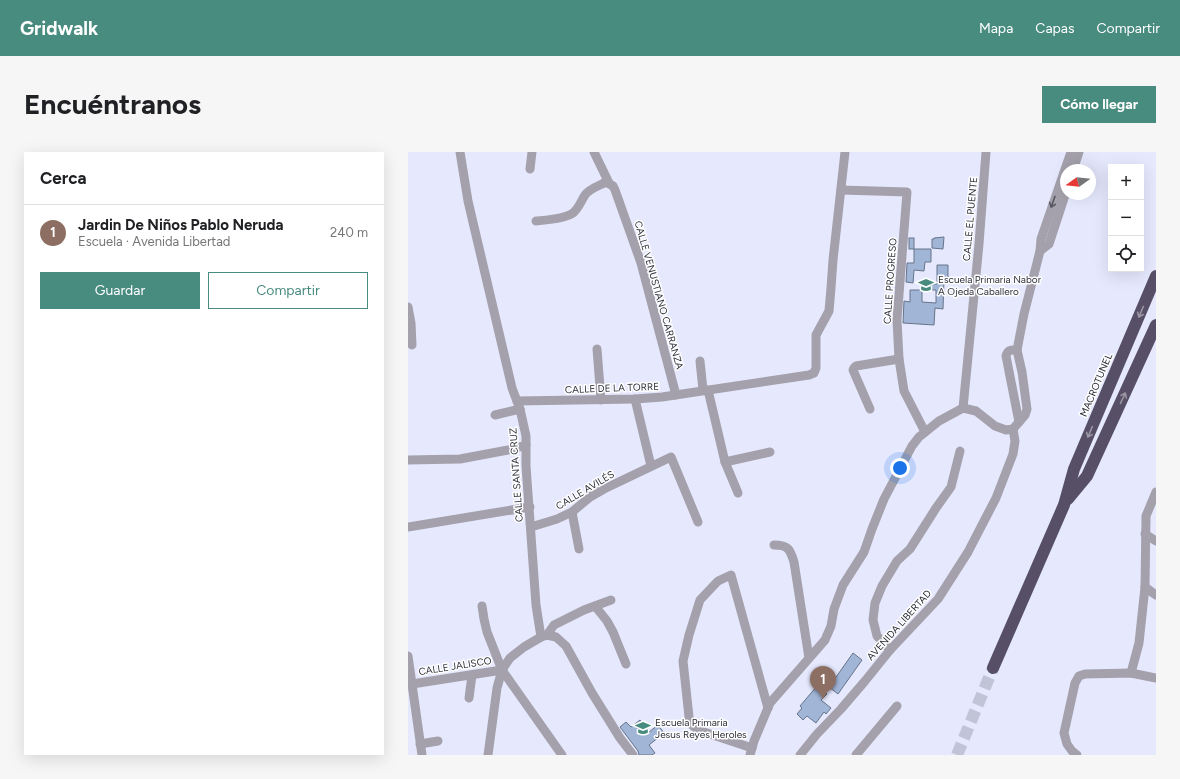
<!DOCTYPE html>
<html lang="es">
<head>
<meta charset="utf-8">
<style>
	:root { --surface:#fff; --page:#f6f6f6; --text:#202124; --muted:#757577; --line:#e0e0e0; --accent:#488b7f }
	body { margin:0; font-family:Figtree,sans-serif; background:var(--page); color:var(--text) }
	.controls { position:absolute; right:12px; top:12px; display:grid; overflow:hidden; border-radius:0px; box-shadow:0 4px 16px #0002 }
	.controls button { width:36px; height:36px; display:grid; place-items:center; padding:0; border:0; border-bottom:1px solid var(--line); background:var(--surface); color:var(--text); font:20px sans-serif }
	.compass { position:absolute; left:652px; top:12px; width:36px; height:36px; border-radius:50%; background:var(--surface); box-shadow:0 4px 16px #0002; rotate:255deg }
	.you { position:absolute; left:492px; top:316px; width:14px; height:14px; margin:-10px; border:3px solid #fff; border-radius:50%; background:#1a73e8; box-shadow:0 0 0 6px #1a73e833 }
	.badge { display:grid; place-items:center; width:26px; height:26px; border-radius:50%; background:var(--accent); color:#fff; font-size:13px; font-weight:700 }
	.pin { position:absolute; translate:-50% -33px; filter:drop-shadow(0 1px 2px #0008) }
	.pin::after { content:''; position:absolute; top:21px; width:14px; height:12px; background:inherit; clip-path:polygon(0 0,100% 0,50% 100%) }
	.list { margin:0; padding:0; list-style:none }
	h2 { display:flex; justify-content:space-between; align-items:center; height:52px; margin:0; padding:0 16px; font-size:17px }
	h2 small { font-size:13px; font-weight:400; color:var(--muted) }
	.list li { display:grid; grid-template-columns:26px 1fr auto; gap:12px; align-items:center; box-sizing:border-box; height:56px; padding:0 16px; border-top:1px solid var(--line) }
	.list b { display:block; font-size:15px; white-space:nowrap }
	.list p { margin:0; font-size:13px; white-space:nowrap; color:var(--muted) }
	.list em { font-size:13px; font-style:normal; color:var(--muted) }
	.actions { display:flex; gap:8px; padding:12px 16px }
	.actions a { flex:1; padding:9px 0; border:1px solid var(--accent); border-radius:0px; text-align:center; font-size:14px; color:var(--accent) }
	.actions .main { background:var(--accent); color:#fff }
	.icon { flex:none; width:22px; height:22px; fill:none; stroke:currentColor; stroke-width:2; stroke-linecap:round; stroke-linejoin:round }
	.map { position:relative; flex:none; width:748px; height:603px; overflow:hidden; border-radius:0px }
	header { display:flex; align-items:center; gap:24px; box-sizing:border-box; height:56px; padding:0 20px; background:var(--accent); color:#fff }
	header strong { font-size:19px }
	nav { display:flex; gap:22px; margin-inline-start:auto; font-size:14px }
	.intro { display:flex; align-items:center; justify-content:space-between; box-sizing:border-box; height:96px; padding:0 24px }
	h1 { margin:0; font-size:28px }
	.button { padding:10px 18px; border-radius:0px; background:var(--accent); color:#fff; font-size:14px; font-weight:700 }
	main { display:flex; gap:24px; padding:0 24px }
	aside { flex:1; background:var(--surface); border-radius:0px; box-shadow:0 4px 16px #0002 }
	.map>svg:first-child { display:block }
	.building { fill:#a1b5d7; stroke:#667489 }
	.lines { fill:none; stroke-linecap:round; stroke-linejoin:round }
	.highway-tunnel { stroke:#c1c4d7; stroke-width:12; stroke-dasharray:12 6; stroke-linecap:butt }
	.minor { stroke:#a4a1ac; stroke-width:9 }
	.highway { stroke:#564f65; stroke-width:12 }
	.oneway { stroke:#575761 }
	.oneway2 { stroke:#9a95a3 }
	.labels { text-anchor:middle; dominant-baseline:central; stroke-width:3; stroke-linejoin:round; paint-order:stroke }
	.street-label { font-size:10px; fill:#2d2f39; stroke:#fff }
	.poi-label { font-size:10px; fill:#2d2f39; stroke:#fff; text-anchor:start }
</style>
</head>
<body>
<header>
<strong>Gridwalk</strong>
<nav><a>Mapa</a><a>Capas</a><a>Compartir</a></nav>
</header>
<div class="intro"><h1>Encuéntranos</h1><a class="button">Cómo llegar</a></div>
<main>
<aside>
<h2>Cerca<small></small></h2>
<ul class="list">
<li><span class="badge" style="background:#8d6e63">1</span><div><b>Jardin De Niños Pablo Neruda</b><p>Escuela · Avenida Libertad</p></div><em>240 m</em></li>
</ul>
<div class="actions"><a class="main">Guardar</a><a>Compartir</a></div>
</aside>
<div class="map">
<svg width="748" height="603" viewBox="0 0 748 603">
	<rect width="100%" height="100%" fill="#e6e9fe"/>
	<g class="building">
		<path d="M 536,85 L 535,97 L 524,96 L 524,87 L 526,87 L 526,86 Z"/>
		<rect x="501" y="86" width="5" height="11"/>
		<path d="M 506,97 L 523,97 L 523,110 L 517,110 L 516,119 L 506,118 L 505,131 L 498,130 L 499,111 L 506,111 Z"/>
		<path d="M 529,113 L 540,113 L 540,127 L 536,127 L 535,157 L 527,156 L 526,173 L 495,171 L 496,149 L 502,150 L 502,138 L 514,138 L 514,150 L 528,151 L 528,138 L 522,138 L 522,132 L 529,132 Z"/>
		<path d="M 445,501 L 454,508 L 430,542 L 421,535 Z"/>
		<path d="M 409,534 L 419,542 L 413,548 L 423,556 L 418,562 L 416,560 L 408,571 L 399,564 L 395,568 L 389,562 L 394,556 L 392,554 Z"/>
		<path d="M 232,568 L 241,580 L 250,573 L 256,581 L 241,593 L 247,601 L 244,603 L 231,603 L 230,599 L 212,575 L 218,570 L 223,575 Z"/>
	</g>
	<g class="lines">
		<path class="highway-tunnel" d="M 549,603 L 585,516"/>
		<g class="minor">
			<path d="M 52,0 L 60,49 L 104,236 L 112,257 L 118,284 L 118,314 L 128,453 L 133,485"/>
			<path d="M 186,0 L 201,31"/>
			<path d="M 122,17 L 124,0"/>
			<path d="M 665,18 L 671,0"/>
			<path d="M 433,38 L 499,40 L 489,168 L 491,207 L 496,239 L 517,280"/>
			<path d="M 128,69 C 138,68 157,67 165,61 C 171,56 173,49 177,43 C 182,36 191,34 198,30 L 205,34 L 207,38 L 233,111 L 268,243"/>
			<path d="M 632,99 L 641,92 L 658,40"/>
			<path d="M 0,155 L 3,171 L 4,193"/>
			<path d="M 189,197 L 193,248"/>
			<path d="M 609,198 C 603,198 600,197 598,204 L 611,270"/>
			<path d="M 292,209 L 295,238"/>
			<path d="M 300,238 L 317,310 L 330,341"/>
			<path d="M 227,247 L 243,314"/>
			<path d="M 109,249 L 227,247 L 254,245 L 401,223 L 406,221 L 408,216 L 408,183 L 421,159 L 423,136 L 425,108 L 437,0"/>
			<path d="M 555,256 L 568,259 L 587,274 L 598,278 L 605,277 L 617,263 L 619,257 L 614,220 L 609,198 L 616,162 L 632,99 L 633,87 L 663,0"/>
			<path d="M 555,256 L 571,92 L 578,0"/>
			<path d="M 462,257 L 445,218 L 446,216 L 448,214 L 491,207"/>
			<path d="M 87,263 L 112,257"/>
			<path d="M 0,308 L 52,307 L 105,297 L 118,293"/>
			<path d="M 317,310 L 362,300"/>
			<path d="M 164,360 L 171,397"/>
			<path d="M 0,375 L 122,355"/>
			<path d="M 123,375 L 149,367 L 164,360 L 182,345 L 196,337 L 263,305 L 290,370"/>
			<path d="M 737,382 L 748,389"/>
			<path d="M 366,393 C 380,393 382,397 386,410 L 401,506"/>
			<path d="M 737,435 L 748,443"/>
			<path d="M 74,454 L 76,467 L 79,480 L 94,518 L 89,536 L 80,603"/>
			<path d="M 187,454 L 199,469 L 205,480 L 218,512"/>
			<path d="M 139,483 L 146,473 L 176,458 L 203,448"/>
			<path d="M 482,498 L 469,484 L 465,468 L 467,451 L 474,434 L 489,409 L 502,397 L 528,356 L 543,335 L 552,299"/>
			<path d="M 0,504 L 14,603"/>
			<path d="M 94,518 L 102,506 L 116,495 L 133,485 L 139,483 L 148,485 L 158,494 L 184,541 L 212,586 L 225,603"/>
			<path d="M 94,518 L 154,603"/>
			<path d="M 723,521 L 731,491 L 737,435 L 738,364 L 748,340"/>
			<path d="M 4,532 L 94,518"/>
			<path d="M 61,546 L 64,523"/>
			<path d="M 12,592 L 30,589"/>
			<path d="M 344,596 L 290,578 L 284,573 L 281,565 L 275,509 L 281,483 L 292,448 L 310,429 L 323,423 L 360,556"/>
			<path d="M 342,603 L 346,589 L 362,551 L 417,488 L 423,474 L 426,457 L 435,433 L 456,400 L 464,377 L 476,347 L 504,294 L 511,285 L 531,269 L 555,256"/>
			<path d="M 392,603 L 409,582 L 433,557 L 457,529 L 482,498 L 530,447 L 560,400 L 588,346 L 605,302 L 607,289 L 605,277"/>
			<path d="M 448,603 L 489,554"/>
			<path d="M 669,603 L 664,599 L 659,592 L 656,581 L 667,531 L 671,524 L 677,522 L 723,521 L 748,526"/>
		</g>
		<g class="highway">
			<path d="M 660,347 L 679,324 L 748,173"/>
			<path d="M 585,516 L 656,353 L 666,317 L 748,124"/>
		</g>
	</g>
	<defs><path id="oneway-shaft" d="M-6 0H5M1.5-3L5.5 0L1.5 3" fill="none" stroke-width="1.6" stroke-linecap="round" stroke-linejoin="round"/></defs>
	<use class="oneway" href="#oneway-shaft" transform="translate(645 50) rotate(109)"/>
	<g class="oneway2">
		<use href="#oneway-shaft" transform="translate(733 160) rotate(113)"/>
		<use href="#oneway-shaft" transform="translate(715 246) rotate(-65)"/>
		<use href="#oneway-shaft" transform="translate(682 280) rotate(113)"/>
	</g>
	<defs>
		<g id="school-bare" transform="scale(1.2)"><path d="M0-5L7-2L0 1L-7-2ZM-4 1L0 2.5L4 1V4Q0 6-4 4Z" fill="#488b7f" stroke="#fff" stroke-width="2.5" paint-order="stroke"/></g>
	</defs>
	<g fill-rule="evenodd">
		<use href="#school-bare" x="518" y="133"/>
		<use href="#school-bare" x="235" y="576"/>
	</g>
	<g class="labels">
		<g class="street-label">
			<text transform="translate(562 67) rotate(-85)">CALLE EL PUENTE</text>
			<text transform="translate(482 129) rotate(-86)">CALLE PROGRESO</text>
			<text transform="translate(251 143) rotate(74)">CALLE VENUSTIANO CARRANZA</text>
			<text transform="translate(688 233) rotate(-67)">MACROTUNEL</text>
			<text transform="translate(204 236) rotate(-2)">CALLE DE LA TORRE</text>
			<text transform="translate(108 323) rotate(-94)">CALLE SANTA CRUZ</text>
			<text transform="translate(177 338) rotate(-31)">CALLE AVILÉS</text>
			<text transform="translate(491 473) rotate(-48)">AVENIDA LIBERTAD</text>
			<text transform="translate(47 514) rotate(-9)">CALLE JALISCO</text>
		</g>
		<g class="poi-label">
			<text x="530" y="127">Escuela Primaria Nabor<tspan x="530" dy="12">A Ojeda Caballero</tspan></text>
			<text x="247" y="570">Escuela Primaria<tspan x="247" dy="12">Jesus Reyes Heroles</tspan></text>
		</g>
	</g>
</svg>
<div class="controls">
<button>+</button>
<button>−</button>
<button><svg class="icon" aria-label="locate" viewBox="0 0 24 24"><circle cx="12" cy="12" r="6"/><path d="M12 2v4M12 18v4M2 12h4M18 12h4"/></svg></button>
</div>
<svg class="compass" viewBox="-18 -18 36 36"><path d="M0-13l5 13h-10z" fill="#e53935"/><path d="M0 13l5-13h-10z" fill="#757577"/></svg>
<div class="you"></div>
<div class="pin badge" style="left:415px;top:547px;background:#8d6e63">1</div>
</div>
</main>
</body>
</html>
